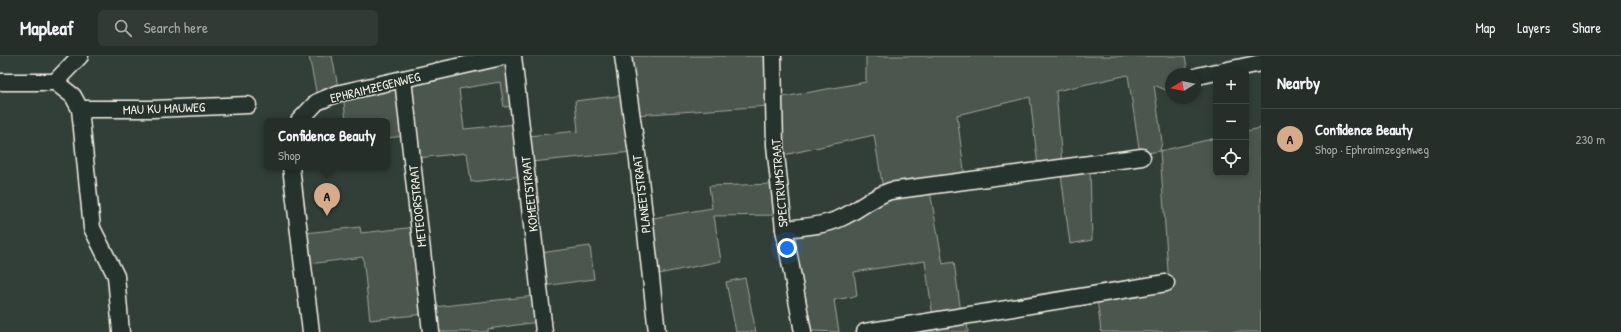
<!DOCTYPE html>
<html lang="en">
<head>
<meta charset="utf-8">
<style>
	:root { --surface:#262e2a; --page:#323a36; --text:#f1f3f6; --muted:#a4a8a8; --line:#424a47; --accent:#d6ab8b }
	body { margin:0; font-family:"Patrick Hand",sans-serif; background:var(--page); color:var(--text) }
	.controls { position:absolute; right:12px; top:12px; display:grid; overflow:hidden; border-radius:6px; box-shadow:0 2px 6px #0003 }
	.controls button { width:36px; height:36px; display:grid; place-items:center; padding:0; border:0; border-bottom:1px solid var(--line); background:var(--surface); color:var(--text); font:20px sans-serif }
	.compass { position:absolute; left:1165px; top:12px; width:36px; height:36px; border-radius:50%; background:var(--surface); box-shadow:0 2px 6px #0003; rotate:260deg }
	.you { position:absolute; left:787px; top:192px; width:14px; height:14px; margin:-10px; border:3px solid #fff; border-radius:50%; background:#1a73e8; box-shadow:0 0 0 6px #1a73e833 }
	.badge { display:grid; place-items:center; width:26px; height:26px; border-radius:50%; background:var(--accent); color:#111; font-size:13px; font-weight:700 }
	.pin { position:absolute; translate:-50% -33px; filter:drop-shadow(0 1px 2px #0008) }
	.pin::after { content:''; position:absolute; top:21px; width:14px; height:12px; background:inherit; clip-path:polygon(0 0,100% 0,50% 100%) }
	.popup { position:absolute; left:264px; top:62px; width:126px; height:52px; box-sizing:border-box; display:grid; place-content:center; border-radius:6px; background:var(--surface); filter:drop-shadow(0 1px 3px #0005); font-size:13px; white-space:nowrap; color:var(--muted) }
	.popup b { font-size:15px; color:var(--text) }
	.popup::after { content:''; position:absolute; left:50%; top:100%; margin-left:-8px; border:8px solid transparent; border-top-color:var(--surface) }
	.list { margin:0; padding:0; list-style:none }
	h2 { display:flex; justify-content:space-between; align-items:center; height:52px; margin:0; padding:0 16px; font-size:17px }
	h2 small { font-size:13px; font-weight:400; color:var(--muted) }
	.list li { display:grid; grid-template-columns:26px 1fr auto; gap:12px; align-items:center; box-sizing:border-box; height:60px; padding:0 16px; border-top:1px solid var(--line) }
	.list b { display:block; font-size:15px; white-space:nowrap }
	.list p { margin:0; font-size:13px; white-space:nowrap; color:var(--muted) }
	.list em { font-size:13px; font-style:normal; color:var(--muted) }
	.icon { flex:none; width:22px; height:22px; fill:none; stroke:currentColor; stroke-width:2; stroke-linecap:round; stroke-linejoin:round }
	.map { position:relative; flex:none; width:1261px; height:276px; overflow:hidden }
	header { display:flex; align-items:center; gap:24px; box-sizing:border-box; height:56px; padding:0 20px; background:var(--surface); border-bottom:1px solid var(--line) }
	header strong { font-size:19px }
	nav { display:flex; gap:22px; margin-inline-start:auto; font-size:14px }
	.search { width:280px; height:36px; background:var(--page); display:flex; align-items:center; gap:10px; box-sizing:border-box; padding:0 14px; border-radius:6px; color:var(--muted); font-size:15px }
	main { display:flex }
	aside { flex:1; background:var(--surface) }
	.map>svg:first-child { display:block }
	.green { fill:#4c564f; stroke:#a0a49c }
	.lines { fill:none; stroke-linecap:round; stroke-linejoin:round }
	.street-casing { stroke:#f4f1e8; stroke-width:19 }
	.street { stroke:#26332d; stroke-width:16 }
	.labels { text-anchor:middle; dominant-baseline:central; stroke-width:3; stroke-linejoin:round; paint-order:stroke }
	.street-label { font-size:13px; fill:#f4f1e8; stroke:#26332d }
</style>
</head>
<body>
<header>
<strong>Mapleaf</strong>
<div class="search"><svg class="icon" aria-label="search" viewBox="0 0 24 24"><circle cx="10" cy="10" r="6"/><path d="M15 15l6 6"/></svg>Search here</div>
<nav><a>Map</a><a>Layers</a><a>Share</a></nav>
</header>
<main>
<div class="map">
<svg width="1261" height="276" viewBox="0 0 1261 276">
	<rect width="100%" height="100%" fill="#323e38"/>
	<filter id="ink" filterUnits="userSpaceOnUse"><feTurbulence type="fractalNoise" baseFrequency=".025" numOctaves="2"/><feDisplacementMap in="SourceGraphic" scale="8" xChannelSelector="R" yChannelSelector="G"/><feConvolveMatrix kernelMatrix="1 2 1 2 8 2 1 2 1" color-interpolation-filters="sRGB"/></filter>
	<g filter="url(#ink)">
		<g class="green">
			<path d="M 309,0 L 332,0 L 338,31 L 317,40 Z"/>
			<path d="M 628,0 L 768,0 L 769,50 L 635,59 Z"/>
			<path d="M 866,0 L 1185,0 L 1188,17 L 1171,18 L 1171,31 L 1168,35 L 1154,29 L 1162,86 L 1160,95 L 1216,82 L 1216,117 L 1246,117 L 1246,75 L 1261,72 L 1261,276 L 1101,276 L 1097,242 L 1169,230 L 1160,95 L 1140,98 L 1128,19 L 1056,35 L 1062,108 L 1038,110 L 1030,41 L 957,59 L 965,122 L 883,133 L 874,79 L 784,99 L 778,42 L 866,26 Z"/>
			<path d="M 507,7 L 515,50 L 504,51 L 500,26 L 459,33 L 464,73 L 517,68 L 523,120 L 471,126 L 467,97 L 417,102 L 411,31 L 414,27 Z"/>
			<path d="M 397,32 L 405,80 L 387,82 L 387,65 L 346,65 L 344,47 L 345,43 Z"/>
			<path d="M 625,39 L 632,96 L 531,106 L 528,80 L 578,75 L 575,45 Z"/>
			<path d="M 1090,114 L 1092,184 L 1070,188 L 1061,118 Z"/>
			<path d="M 776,128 L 779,159 L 714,160 L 721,205 L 654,219 L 647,163 L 712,152 L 709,130 Z"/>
			<path d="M 930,135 L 943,208 L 954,206 L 961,257 L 933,261 L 925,205 L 854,216 L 857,240 L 834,244 L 839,276 L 812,275 L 802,241 L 793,198 L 793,176 L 877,143 Z"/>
			<path d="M 360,171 L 361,177 L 416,171 L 425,258 L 370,264 L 363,201 L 309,208 L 305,177 Z"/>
			<path d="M 590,190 L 594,223 L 544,230 L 540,197 Z"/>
			<path d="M 745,222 L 756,276 L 736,276 L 726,226 Z"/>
			<path d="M 535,240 L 538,266 L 488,273 L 488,276 L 437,276 L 434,251 Z"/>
			<path d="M 967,264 L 968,276 L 918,276 L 918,272 Z"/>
		</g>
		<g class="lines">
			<g class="street-casing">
				<g id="street">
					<path d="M 80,0 L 55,26 L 73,40 L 80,53 L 92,172 L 116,220 L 121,276"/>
					<path d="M 513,0 L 544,276"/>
					<path d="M 623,0 L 638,105 L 657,276"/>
					<path d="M 773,0 L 775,89 L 784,173 L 803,276"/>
					<path d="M 1223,15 L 1261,7"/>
					<path d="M 1198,20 L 1216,16"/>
					<path d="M 403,23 L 431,276"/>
					<path d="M 0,26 L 55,26"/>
					<path d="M 80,53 L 153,53 L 248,49"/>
					<path d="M 299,65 L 317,46 L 336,38 L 506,0"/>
					<path d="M 291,111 L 311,276"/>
					<path d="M 784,173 C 802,171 824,170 841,162 C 859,154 872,141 890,135 L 1142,101"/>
					<path d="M 865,276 L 1166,227"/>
				</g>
			</g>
			<use href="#street" class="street"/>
		</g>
	</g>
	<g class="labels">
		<g class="street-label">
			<text transform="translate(375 31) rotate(-14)">EPHRAIMZEGENWEG</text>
			<text transform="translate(164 52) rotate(-2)">MAU KU MAUWEG</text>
			<text transform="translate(779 127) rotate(-95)">SPECTRUMSTRAAT</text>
			<text transform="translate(529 138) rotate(-96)">KOMEETSTRAAT</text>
			<text transform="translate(641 138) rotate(-97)">PLANEETSTRAAT</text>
			<text transform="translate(417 150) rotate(-96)">METEOORSTRAAT</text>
		</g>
	</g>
</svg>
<div class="controls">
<button>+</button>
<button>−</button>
<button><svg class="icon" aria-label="locate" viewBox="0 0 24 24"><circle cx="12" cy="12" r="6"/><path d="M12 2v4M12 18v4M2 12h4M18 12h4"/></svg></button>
</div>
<svg class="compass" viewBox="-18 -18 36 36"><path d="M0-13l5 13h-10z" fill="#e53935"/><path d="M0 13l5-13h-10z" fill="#a4a8a8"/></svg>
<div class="you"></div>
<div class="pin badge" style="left:327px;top:160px">A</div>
<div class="popup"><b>Confidence Beauty</b>Shop</div>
</div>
<aside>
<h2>Nearby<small></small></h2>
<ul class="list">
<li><span class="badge">A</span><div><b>Confidence Beauty</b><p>Shop · Ephraimzegenweg</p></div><em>230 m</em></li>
</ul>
</aside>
</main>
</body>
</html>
